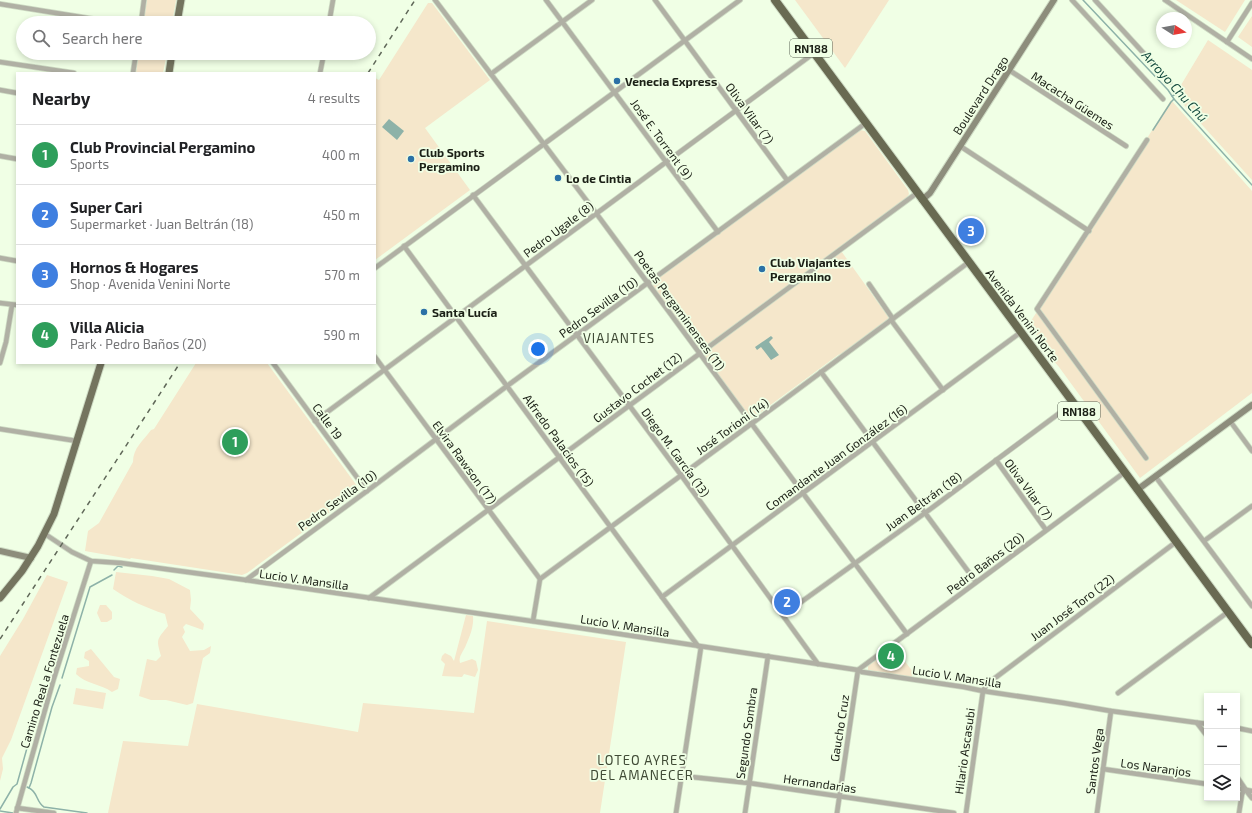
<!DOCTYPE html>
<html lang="en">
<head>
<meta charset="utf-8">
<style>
	:root { --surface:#fff; --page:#f6f6f6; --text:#202124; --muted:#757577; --line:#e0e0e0; --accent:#b45309 }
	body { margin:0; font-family:"Exo 2",sans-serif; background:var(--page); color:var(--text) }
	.controls { position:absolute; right:12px; bottom:12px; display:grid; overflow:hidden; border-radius:0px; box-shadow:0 2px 6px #0003 }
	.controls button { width:36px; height:36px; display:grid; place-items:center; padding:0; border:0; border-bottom:1px solid var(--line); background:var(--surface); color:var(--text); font:20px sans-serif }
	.compass { position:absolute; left:1156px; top:12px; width:36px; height:36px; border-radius:50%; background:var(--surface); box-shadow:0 2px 6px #0003; rotate:101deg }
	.you { position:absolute; left:538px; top:349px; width:14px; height:14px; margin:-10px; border:3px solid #fff; border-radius:50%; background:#1a73e8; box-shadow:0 0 0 6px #1a73e833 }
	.badge { display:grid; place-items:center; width:26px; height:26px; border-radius:50%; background:var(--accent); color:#fff; font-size:13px; font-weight:700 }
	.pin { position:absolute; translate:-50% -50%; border:2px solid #fff; box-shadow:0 1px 4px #0006 }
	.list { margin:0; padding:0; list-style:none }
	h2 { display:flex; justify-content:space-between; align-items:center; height:52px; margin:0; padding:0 16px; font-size:17px }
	h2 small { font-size:13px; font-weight:400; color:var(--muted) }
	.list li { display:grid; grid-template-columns:26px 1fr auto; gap:12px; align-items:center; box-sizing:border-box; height:60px; padding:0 16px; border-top:1px solid var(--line) }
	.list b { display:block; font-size:15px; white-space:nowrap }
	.list p { margin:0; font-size:13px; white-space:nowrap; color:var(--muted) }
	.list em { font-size:13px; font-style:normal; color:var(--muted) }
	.icon { flex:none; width:22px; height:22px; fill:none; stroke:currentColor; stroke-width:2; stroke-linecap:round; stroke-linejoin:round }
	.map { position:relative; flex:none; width:1252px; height:813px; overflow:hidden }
	.search { position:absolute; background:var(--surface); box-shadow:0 2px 6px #0003; left:16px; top:16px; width:360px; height:44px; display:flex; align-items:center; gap:10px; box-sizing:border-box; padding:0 14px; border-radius:22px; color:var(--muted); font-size:15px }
	.panel { position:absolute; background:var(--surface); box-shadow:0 2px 6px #0003; left:16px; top:72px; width:360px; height:292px; border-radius:0px }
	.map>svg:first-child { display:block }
	.green { fill:#f5e7cb }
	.water { fill:#8db2a8 }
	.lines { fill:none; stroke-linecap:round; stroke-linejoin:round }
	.stream { stroke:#8db2a8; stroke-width:1.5 }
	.minor-casing { stroke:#cedbc4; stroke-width:6 }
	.secondary-casing { stroke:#cedbc4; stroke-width:8 }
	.primary-casing { stroke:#cedbc4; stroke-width:9 }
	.trunk-casing { stroke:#cedbc4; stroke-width:10 }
	.minor { stroke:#b0b0a4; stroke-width:4.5 }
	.secondary { stroke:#8d8d7c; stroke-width:6 }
	.primary { stroke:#74745f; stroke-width:7 }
	.trunk { stroke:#696a52; stroke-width:8 }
	.rail { stroke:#606859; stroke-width:1.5; stroke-dasharray:5 5; stroke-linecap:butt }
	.poi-dot { fill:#2b71a6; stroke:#f0ffe5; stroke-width:1.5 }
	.labels { text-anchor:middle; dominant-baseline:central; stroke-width:3.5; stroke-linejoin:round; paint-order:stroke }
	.shield { fill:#f0ffe5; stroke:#5b6354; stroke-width:1 }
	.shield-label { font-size:11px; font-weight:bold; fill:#1b2016 }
	.poi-label { font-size:12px; font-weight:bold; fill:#1b2016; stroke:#f0ffe5; text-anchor:start }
	.street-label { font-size:12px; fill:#1b2016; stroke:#f0ffe5 }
	.water-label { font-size:13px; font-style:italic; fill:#154b3f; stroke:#f0ffe5 }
	.neighbourhood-label { font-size:13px; letter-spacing:1px; fill:#404b36; stroke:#f0ffe5 }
</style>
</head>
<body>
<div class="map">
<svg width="1252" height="813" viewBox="0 0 1252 813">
	<rect width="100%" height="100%" fill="#f0ffe5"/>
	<g class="green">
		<path d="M 147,0 L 176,0 L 172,23 L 146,23 L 144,19 Z"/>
		<path d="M 795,0 L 889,0 L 845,68 Z"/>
		<path d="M 1176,0 L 1245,0 L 1225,32 Z"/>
		<path d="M 428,3 L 432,3 L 490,80 L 425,128 L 470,190 L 375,260 L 375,78 L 379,80 Z"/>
		<path d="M 1252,16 L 1252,47 L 1238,37 Z"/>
		<path d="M 1208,40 L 1252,70 L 1252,180 L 1175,95 Z"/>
		<path d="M 139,53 L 167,53 L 163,73 L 136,73 Z"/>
		<path d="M 1171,100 L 1252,191 L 1252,393 L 1140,478 L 1059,367 C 1047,354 1039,338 1029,324 L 1089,231 Z"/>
		<path d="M 860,130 L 865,131 L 908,190 L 909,194 L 907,197 L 839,248 L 889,318 L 850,347 L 847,351 L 838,355 L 753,418 L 749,418 L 653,287 L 653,282 Z"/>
		<path d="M 196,363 L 267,363 L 360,490 L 247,573 L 242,575 L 131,558 L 130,559 L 85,551 L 88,531 L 99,523 L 133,462 C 133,448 143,441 151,430 L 154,429 Z"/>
		<path d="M 116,572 L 152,576 L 169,579 L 190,590 L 191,600 L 190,609 L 204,624 L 203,630 L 186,624 L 183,627 L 185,632 L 182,637 L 190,651 L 204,650 L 211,646 L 210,653 L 203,658 L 193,703 L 187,705 L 166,700 L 151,700 L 139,696 L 147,659 L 156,661 L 161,656 C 156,638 157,640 168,626 L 165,614 C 146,608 129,600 113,589 Z"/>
		<path d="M 47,575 L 68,582 L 11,740 L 2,758 L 3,769 L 0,781 L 0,656 L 23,619 Z"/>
		<path d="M 100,605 L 106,605 L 112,612 L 112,619 L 107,622 L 101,622 L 97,613 Z"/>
		<path d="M 466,615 L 473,616 C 474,626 470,636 466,645 C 464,651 458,656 460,663 L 472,659 L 476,661 L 478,670 L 475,677 L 464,674 L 462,677 L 442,676 L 445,664 L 441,660 L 442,656 L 445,653 L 451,656 L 454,661 Z"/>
		<path d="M 487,621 L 626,642 L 600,813 L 108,813 L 123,741 L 188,746 L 197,704 L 358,732 L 363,703 L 474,713 Z"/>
		<path d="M 894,647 L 913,672 L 912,677 L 868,670 L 868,666 Z"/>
		<path d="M 91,649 L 114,677 L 120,679 L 118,689 L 112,692 C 101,684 86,684 76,674 L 77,668 L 89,666 L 89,661 L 84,658 L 85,652 Z"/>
		<path d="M 76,688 L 106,693 L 103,709 L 73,704 Z"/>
	</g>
	<g class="water">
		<path d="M 389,119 L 404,131 L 397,140 L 382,127 Z"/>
		<path d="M 771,336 L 773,338 L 769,342 L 779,355 L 771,360 L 761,347 L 757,350 L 755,347 Z"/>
	</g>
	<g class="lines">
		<g class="stream">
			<path d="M 1083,0 L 1168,90 L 1174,99 L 1252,185"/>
			<path d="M 1172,96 L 1179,93 L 1183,89"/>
			<path d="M 1153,130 L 1171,102 L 1174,99"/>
			<path d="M 114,570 L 118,566 L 122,567"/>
			<path d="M 62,678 L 90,587 L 112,575"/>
			<path d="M 27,787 L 29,788 L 31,783 L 52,707 L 60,685"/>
			<path d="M 29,788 C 38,792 36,802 44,807 L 87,813"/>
			<path d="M 0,809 L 13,787 L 17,784 L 27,748"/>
			<path d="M 0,811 L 13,813"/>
		</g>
		<g class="minor-casing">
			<g id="minor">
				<path d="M 435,0 L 596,213 L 907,634"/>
				<path d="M 546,0 L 718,232"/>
				<path d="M 655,0 L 787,180"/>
				<path d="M 1072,0 L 1163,99"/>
				<path d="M 1095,0 L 1170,82"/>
				<path d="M 1165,0 L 1252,59"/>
				<path d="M 0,4 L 118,23"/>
				<path d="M 141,23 L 144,0"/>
				<path d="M 329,23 L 333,0"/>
				<path d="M 1227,42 L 1252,3"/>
				<path d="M 0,62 L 74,73"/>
				<path d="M 1009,70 L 1126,146"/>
				<path d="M 133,73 L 136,53"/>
				<path d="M 320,73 L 324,53"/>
				<path d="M 491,74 L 592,0"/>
				<path d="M 0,90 L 17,93"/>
				<path d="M 960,146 L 1089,231"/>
				<path d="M 0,156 L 17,159"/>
				<path d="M 473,195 L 681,475 L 818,664"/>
				<path d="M 404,246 L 698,646"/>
				<path d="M 0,258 L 17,261"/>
				<path d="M 375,268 L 740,0"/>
				<path d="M 869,284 L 893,319"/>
				<path d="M 0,303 L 17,305"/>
				<path d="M 891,320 L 943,390"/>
				<path d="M 375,357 L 540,579"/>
				<path d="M 0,363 L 6,342 L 12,305"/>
				<path d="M 273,363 L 367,491"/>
				<path d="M 821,372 L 976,582"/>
				<path d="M 315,421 L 814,53"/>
				<path d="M 1230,421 L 1252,451"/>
				<path d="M 0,429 L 77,441"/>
				<path d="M 1146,458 L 1037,309 L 1147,140"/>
				<path d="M 996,460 L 1046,530"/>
				<path d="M 1155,476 L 1252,606"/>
				<path d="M 45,534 L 72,552 L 91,561 L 121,563 L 246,580 L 580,628 L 858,670 L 862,672 L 964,687 L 983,691 L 1064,703 L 1111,711 L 1207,724"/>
				<path d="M 1204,541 L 1252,506"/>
				<path d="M 246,580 L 367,491 L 507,386 L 866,123"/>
				<path d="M 662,597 L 1021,332"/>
				<path d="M 369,598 L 917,193"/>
				<path d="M 783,615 L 925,513 L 1073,403"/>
				<path d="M 533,621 L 540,579 L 785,399 L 969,262"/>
				<path d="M 1118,693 L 1228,612"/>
				<path d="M 1197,723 L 1207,736"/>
				<path d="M 1237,728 L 1252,731"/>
				<path d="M 1103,769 L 1207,784"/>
				<path d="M 682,776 L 749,783 L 954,813"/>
				<path d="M 1237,777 C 1242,784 1246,791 1252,798"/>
				<path d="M 1237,788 L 1252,791"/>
				<path d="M 17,808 L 54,813"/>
				<path d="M 16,813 L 54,678 L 91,561"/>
				<path d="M 676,813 L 701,647"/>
				<path d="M 745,813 L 768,656"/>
				<path d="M 837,813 L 858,670 L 1125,472"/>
				<path d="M 966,813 L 983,691 L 987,684 L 1176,542"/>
				<path d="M 1097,813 L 1111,711"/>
				<path d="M 1239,813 L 1242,794 L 1245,789"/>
			</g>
		</g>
		<g class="secondary-casing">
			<g id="secondary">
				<path d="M 922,200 L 930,193 L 1054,0"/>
				<path d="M 1137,490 L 1252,405"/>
				<path d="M 0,551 L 31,558"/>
			</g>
		</g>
		<g class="primary-casing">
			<g id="primary">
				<path d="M 177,23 L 181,0"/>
				<path d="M 169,73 L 172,53"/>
				<path d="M 0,598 L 22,571 L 38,546 L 54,514 L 101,363"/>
			</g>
		</g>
		<g class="trunk-casing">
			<path id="trunk" d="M 775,0 L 1252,644"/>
		</g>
		<use href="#minor" class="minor"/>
		<use href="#secondary" class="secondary"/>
		<use href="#primary" class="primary"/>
		<use href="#trunk" class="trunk"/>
		<g class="rail">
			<path d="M 368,73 L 415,0"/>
			<path d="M 0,639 L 180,363"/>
		</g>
	</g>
	<g class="poi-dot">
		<circle cx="617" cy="81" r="4"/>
		<circle cx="411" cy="159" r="4"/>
		<circle cx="558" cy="178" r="4"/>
		<circle cx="762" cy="269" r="4"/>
		<circle cx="424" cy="312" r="4"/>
	</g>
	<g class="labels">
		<g class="shield">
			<rect x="790" y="39" width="42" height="18" rx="3"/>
			<rect x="1058" y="402" width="42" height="18" rx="3"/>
		</g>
		<g class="shield-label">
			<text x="811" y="48">RN188</text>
			<text x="1079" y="411">RN188</text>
		</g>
		<g class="poi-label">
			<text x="625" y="81">Venecia Express</text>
			<text x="419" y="152">Club Sports<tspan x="419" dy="14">Pergamino</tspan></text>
			<text x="566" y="178">Lo de Cintia</text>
			<text x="770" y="262">Club Viajantes<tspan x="770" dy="14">Pergamino</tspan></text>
			<text x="432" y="312">Santa Lucía</text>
		</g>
		<g class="street-label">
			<text transform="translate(980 95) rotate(-57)">Boulevard Drago</text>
			<text transform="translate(1073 100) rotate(33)">Macacha Güemes</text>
			<text transform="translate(750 113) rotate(54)">Oliva Vilar (7)</text>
			<text transform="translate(662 139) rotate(54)">José E. Torrent (9)</text>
			<text transform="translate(558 229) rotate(-37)">Pedro Ugale (8)</text>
			<text transform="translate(598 307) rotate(-36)">Pedro Sevilla (10)</text>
			<text transform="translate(680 310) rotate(54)">Poetas Pergaminenses (11)</text>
			<text transform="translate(1023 315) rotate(53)">Avenida Venini Norte</text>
			<text transform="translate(637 387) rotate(-37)">Gustavo Cochet (12)</text>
			<text transform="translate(328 421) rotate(54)">Calle 19</text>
			<text transform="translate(732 426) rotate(-36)">José Torioni (14)</text>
			<text transform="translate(559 440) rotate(54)">Alfredo Palacios (15)</text>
			<text transform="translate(676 452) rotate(54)">Diego M. García (13)</text>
			<text transform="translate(836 457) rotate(-36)">Comandante Juan González (16)</text>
			<text transform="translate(465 462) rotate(54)">Elvira Rawson (17)</text>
			<text transform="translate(1029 489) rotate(54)">Oliva Vilar (7)</text>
			<text transform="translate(337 500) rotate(-36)">Pedro Sevilla (10)</text>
			<text transform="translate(923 501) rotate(-36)">Juan Beltrán (18)</text>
			<text transform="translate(985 563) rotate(-37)">Pedro Baños (20)</text>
			<text transform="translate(304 579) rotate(8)">Lucio V. Mansilla</text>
			<text transform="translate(1072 607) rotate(-37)">Juan José Toro (22)</text>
			<text transform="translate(625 625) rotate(9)">Lucio V. Mansilla</text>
			<text transform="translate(957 676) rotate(9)">Lucio V. Mansilla</text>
			<text transform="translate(44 681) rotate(-73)">Camino Real a Fontezuela</text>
			<text transform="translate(839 728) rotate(-81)">Gaucho Cruz</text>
			<text transform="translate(746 733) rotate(-82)">Segundo Sombra</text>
			<text transform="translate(964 751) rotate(-82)">Hilario Ascasubi</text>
			<text transform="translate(1094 761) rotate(-82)">Santos Vega</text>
			<text transform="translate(1156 767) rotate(8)">Los Naranjos</text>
			<text transform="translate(820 783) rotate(8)">Hernandarias</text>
		</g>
		<g class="water-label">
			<text transform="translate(1175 86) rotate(48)">Arroyo Chu Chú</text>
		</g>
		<g class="neighbourhood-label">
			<text x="619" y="338">VIAJANTES</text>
			<text x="642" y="760">LOTEO AYRES<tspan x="642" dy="15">DEL AMANECER</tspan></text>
		</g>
	</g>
</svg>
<div class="controls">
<button>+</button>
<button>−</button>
<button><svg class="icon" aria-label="layers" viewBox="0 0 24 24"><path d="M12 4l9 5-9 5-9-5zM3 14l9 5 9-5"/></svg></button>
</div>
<svg class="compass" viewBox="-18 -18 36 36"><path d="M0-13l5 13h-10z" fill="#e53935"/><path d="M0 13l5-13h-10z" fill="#757577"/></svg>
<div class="you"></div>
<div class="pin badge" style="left:235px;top:442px;background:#2e9e5b">1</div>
<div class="pin badge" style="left:787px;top:602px;background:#3f7fe0">2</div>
<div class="pin badge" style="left:971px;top:231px;background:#3f7fe0">3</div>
<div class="pin badge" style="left:891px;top:656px;background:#2e9e5b">4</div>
<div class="search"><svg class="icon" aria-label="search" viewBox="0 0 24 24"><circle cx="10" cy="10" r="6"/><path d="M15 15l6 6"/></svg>Search here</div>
<section class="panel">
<h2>Nearby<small>4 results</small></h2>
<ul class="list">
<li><span class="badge" style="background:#2e9e5b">1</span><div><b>Club Provincial Pergamino</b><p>Sports</p></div><em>400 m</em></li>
<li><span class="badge" style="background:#3f7fe0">2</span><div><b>Super Cari</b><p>Supermarket · Juan Beltrán (18)</p></div><em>450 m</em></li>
<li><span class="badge" style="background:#3f7fe0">3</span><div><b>Hornos &amp; Hogares</b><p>Shop · Avenida Venini Norte</p></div><em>570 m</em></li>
<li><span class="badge" style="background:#2e9e5b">4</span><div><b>Villa Alicia</b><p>Park · Pedro Baños (20)</p></div><em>590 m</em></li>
</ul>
</section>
</div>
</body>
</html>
